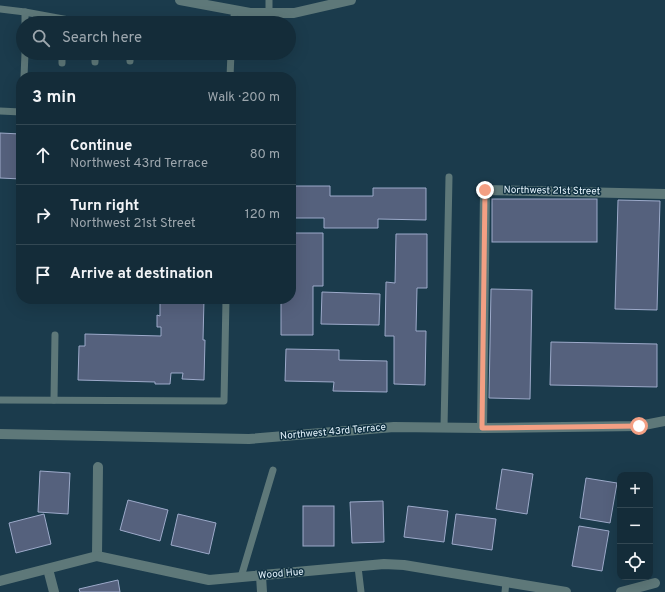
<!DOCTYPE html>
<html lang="en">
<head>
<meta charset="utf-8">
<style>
	:root { --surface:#142c39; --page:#213844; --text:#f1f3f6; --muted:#9da7ae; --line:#334853 }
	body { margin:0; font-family:Overpass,sans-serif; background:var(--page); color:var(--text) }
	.controls { position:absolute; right:12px; bottom:12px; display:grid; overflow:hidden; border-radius:8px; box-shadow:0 4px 16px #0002 }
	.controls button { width:36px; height:36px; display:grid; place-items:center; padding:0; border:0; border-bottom:1px solid var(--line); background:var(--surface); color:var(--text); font:20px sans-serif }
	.stop { position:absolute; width:12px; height:12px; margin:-9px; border:3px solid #f39f83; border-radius:50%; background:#fff }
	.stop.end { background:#f39f83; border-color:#fff; box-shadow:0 1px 4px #0008 }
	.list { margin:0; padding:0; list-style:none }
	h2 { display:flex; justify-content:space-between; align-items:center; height:52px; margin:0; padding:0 16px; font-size:17px }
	h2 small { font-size:13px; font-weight:400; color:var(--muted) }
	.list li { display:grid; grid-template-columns:26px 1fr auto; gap:12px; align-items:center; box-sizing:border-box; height:60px; padding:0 16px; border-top:1px solid var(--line) }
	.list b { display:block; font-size:15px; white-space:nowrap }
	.list p { margin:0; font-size:13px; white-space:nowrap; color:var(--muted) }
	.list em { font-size:13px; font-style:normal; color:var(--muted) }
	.icon { flex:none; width:22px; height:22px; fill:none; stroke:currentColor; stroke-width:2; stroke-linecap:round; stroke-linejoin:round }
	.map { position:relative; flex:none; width:665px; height:592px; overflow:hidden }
	.search { position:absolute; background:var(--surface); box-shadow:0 4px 16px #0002; left:16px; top:16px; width:280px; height:44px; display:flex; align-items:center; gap:10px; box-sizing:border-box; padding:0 14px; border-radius:22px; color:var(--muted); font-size:15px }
	.panel { position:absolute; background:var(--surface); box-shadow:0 4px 16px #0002; left:16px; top:72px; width:280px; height:232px; border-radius:16px }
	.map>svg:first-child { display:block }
	.building { fill:#55617d; stroke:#9daaca }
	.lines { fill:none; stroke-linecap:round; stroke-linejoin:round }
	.service { stroke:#5e7879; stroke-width:7 }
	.minor { stroke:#5e7879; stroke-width:10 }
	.route { stroke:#f39f83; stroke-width:5 }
	.labels { text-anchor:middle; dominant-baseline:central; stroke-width:3; stroke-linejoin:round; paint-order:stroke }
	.street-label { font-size:10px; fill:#e5f4fd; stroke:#103142 }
</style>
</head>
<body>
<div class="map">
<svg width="665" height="592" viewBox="0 0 665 592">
	<rect width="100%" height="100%" fill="#1b3b4c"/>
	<g class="building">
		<path d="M 0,133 L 21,134 L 21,179 L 0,178 Z"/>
		<path d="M 291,186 L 330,186 L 330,196 L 373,196 L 373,188 L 426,188 L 426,220 L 378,219 L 378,228 L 324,228 L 324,218 L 291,218 Z"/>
		<rect x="492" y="199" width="105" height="43"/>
		<path d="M 618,200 L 660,201 L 657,310 L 615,309 Z"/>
		<path d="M 291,233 L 323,233 L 323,286 L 313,286 L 313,335 L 281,335 L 281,299 L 291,299 Z"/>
		<path d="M 396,234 L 427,234 L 427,288 L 417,288 L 416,331 L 426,331 L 425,385 L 394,384 L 394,336 L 385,336 L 386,282 L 395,283 Z"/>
		<path d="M 491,289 L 532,290 L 530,399 L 489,398 Z"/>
		<path d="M 322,292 L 380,294 L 379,325 L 321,324 Z"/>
		<path d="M 160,299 L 204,299 L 203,340 L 205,340 L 204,380 L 182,379 L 183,373 L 171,373 L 170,384 L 155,384 L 155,382 L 78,380 L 79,346 L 85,346 L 85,334 L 161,336 L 161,327 L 157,327 L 157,315 L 160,316 Z"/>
		<path d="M 551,342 L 657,344 L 657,387 L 550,385 Z"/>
		<path d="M 286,349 L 339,350 L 339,360 L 387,361 L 387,392 L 333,391 L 334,382 L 285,381 Z"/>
		<path d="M 502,469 L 533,474 L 527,514 L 496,509 Z"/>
		<path d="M 40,471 L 70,473 L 68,514 L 38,512 Z"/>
		<path d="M 586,478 L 617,483 L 610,523 L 580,518 Z"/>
		<path d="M 128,500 L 168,510 L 160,541 L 120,530 Z"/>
		<path d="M 383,501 L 384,542 L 352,543 L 350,502 Z"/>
		<rect x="303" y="506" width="31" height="40"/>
		<path d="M 408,506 L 448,511 L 444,542 L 404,537 Z"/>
		<path d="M 44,514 L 51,544 L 16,553 L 9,523 Z"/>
		<path d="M 178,514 L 216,523 L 209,554 L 171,545 Z"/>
		<path d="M 456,514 L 496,519 L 492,550 L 452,544 Z"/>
		<path d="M 579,526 L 609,531 L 602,571 L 572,566 Z"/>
		<path d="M 118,580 L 120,592 L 80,592 L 79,589 Z"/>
	</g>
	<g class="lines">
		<g class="service">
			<path d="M 0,9 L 25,12"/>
			<path d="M 269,13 L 269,0"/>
			<path d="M 25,23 L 25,12 L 85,23"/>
			<path d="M 233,23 L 235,10"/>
			<path d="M 62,53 L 62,63"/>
			<path d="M 130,61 L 130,53"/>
			<path d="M 95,62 L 95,53"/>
			<path d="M 24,77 L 25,53"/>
			<path d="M 230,77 L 231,53"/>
			<path d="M 0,111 L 21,112"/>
			<path d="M 0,400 L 224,401 L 226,299"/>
			<path d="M 54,400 L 55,335"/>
			<path d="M 444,428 L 449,177"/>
			<path d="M 358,567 L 361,592"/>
			<path d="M 241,577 L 273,470"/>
			<path d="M 505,592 L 506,582"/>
		</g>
		<g class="minor">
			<path d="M 180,0 L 250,13 L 294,13 L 351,0"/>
			<path d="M 482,428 L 485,190 L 665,194"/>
			<path d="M 0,434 L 249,439 L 394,427 L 482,428 L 639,426 L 665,421"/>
			<path d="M 97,556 L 98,467"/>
			<path d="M 48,569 L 54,592"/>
			<path d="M 261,576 L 262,592"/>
			<path d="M 0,581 L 97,556 L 209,580 L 384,564 L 404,565 L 566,592"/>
			<path d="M 621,592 L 655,583"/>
		</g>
	</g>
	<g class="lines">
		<path class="route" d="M 485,190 L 482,428 L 639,426"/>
	</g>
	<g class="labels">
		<g class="street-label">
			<text transform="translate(552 191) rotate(1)">Northwest 21st Street</text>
			<text transform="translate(333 432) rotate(-5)">Northwest 43rd Terrace</text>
			<text transform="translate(281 574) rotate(-5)">Wood Hue</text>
		</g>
	</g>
</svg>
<div class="controls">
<button>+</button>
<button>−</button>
<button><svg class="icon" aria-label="locate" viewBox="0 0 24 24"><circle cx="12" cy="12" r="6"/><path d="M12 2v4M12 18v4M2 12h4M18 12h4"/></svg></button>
</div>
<div class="stop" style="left:639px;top:426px"></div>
<div class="stop end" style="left:485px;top:190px"></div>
<div class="search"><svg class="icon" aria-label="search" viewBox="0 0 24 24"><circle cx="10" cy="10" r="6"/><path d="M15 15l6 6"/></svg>Search here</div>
<section class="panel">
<h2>3 min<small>Walk · 200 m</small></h2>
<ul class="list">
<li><svg class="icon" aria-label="ahead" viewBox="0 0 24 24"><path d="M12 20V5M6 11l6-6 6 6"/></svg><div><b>Continue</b><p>Northwest 43rd Terrace</p></div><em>80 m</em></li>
<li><svg class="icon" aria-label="right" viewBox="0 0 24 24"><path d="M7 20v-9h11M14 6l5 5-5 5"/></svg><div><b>Turn right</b><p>Northwest 21st Street</p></div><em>120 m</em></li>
<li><svg class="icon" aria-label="arrive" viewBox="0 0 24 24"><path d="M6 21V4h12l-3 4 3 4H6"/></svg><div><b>Arrive at destination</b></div></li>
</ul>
</section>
</div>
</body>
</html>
